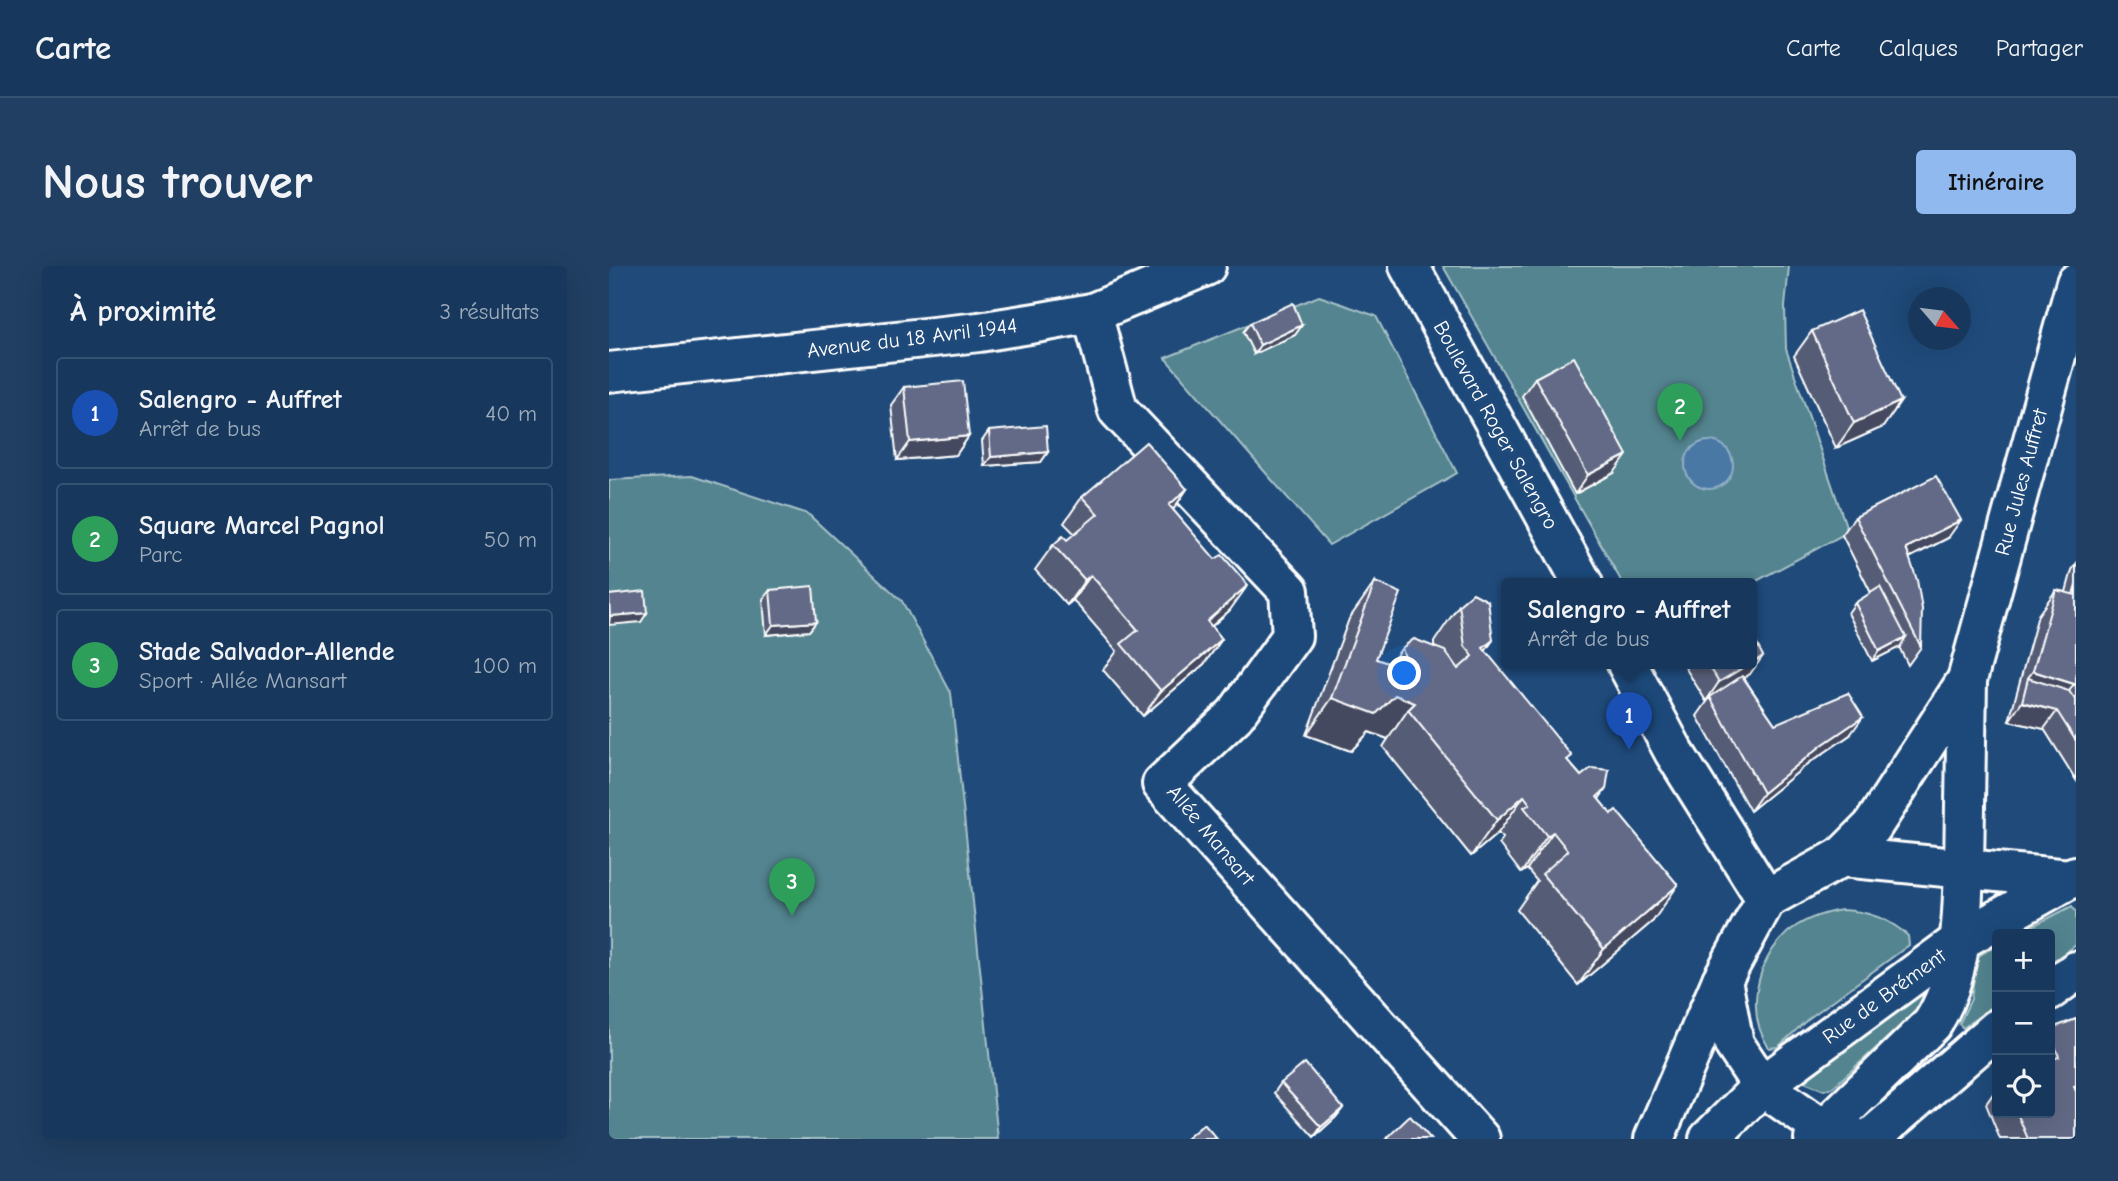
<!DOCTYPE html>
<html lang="fr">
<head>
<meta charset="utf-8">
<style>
	:root { --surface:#17385c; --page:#203f62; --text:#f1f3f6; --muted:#9eacbb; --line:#365272; --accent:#90b9f0 }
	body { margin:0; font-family:"Comic Neue",sans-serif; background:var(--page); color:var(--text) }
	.controls { position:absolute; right:21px; bottom:21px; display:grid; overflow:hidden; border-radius:7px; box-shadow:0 7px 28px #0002 }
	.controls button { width:63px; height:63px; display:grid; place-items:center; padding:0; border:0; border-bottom:2px solid var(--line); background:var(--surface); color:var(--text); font:35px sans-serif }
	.compass { position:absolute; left:1299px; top:21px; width:63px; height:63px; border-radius:50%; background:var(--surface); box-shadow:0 7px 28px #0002; rotate:118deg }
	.you { position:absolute; left:796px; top:408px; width:24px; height:24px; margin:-18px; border:5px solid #fff; border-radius:50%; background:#1a73e8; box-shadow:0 0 0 10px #1a73e833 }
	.badge { display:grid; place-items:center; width:46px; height:46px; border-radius:50%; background:var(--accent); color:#fff; font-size:23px; font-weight:700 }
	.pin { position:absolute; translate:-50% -58px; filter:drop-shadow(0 2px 4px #0008) }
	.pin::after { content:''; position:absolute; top:37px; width:24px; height:21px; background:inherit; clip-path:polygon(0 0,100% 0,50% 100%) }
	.popup { position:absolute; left:892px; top:312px; width:256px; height:91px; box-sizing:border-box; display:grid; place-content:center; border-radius:7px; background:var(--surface); filter:drop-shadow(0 2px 5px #0005); font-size:23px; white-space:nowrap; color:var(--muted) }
	.popup b { font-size:26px; color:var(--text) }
	.popup::after { content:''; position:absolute; left:50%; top:100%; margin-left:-14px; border:14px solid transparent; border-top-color:var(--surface) }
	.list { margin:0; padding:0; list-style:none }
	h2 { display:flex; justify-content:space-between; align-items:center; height:91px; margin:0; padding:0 28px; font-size:30px }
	h2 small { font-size:23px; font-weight:400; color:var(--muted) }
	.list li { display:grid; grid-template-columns:46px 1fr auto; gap:21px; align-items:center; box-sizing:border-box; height:112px; margin:0 14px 14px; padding:0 14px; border:2px solid var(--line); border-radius:7px }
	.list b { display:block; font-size:26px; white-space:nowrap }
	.list p { margin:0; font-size:23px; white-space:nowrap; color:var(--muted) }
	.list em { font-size:23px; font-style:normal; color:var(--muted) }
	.icon { flex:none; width:38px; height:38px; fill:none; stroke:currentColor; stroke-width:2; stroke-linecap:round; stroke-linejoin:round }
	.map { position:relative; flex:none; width:1467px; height:873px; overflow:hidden; border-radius:7px }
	header { display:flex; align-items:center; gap:42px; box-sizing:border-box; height:98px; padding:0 35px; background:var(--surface); border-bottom:2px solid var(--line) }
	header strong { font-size:33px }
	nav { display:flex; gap:38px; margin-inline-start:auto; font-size:24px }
	.intro { display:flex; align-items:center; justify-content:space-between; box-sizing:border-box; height:168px; padding:0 42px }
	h1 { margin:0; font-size:49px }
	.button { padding:18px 32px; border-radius:7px; background:var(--accent); color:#111; font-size:24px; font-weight:700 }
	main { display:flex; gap:42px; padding:0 42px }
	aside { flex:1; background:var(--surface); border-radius:7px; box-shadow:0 7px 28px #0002 }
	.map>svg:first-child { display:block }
	.green { fill:#52848f; stroke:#a8c2c7; stroke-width:2 }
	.water { fill:#4878a4; stroke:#91aec8; stroke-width:2 }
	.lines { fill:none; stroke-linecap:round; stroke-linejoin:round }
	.minor-casing { stroke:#fff; stroke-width:44 }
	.tertiary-casing { stroke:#fff; stroke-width:44 }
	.secondary-casing { stroke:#fff; stroke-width:44 }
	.minor { stroke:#1f4a7a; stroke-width:38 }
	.tertiary { stroke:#1f4a7a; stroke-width:38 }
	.secondary { stroke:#1f4a7a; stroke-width:38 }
	.wall { fill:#545b74; stroke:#fff; stroke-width:2 }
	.shaded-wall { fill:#454a5e; stroke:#fff; stroke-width:2 }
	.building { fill:#626a87; stroke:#fff; stroke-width:2 }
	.labels { text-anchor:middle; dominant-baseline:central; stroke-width:7; stroke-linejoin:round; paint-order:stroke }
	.street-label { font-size:21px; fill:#fff; stroke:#1f4a7a }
</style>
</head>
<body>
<header>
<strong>Carte</strong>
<nav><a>Carte</a><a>Calques</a><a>Partager</a></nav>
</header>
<div class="intro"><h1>Nous trouver</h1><a class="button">Itinéraire</a></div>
<main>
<aside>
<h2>À proximité<small>3 résultats</small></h2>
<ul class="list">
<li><span class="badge" style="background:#1a4fb4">1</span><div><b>Salengro - Auffret</b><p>Arrêt de bus</p></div><em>40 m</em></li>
<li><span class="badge" style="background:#2e9e5b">2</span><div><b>Square Marcel Pagnol</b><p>Parc</p></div><em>50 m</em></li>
<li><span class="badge" style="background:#2e9e5b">3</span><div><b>Stade Salvador-Allende</b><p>Sport · Allée Mansart</p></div><em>100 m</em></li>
</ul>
</aside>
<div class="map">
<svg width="1467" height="873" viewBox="0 0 1467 873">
	<rect width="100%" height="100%" fill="#1f4a7a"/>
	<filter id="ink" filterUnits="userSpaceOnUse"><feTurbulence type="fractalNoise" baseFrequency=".0143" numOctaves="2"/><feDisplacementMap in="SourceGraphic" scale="14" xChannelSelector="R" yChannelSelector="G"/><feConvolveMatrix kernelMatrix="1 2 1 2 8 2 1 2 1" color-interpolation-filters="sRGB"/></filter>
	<g filter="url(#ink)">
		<g class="green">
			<path d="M 834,0 L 1180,0 L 1176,41 L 1177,83 L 1239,266 L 1142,318 L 1014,318 Z"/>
			<path d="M 710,30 L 767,50 L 848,207 L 720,279 L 556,92 Z"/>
			<path d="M 83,210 L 199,248 L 293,335 L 342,427 L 389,873 L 0,873 L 0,214 Z"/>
			<path d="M 1463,640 L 1467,646 L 1467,679 L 1441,697 L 1441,668 L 1408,668 Z"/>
			<path d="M 1233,644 C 1258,645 1280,652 1299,670 L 1300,679 L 1199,753 L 1169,781 L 1160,782 C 1136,746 1147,696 1178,667 C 1193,654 1214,647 1233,644 Z"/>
			<path d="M 1388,679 L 1388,737 L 1354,762 L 1350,758 L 1362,733 L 1368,691 Z"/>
			<path d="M 1311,728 L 1314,731 L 1307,746 L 1224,821 L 1215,824 L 1195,816 L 1256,766 Z"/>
		</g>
		<circle class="water" cx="1100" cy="199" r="24"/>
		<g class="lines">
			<g class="minor-casing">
				<g id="minor">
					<path d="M 800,0 L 974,318"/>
					<path d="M 483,47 L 509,144 L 680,325 L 683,370 L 626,449 L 553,518 L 871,873"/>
					<path d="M 0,106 L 370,66 L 433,56 L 483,47 L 597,0"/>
					<path d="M 1018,398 L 1065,486 L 1157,633"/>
				</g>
			</g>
			<g class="tertiary-casing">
				<g id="tertiary">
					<path d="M 1233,591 L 1263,561 L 1358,414"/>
					<path d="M 1355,602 L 1358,414 L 1467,17"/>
				</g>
			</g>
			<g class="secondary-casing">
				<g id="secondary">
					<path d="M 1113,714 L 1125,778 L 1153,820 L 1214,863 L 1250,873"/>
					<path d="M 1441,724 L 1467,705"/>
					<path d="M 1045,873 L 1113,714 L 1157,633 L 1233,591 L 1461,613"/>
					<path d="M 1100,873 L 1153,820 L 1352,674 L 1466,610"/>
					<path d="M 1205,873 L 1323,758 C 1353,711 1353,656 1355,602"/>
					<path d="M 1261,873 L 1388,763"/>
				</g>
			</g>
			<use href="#minor" class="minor"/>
			<use href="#tertiary" class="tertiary"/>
			<use href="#secondary" class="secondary"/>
		</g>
		<g class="wall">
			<path d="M 641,57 L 693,59 L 686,69 L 645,88 L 634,66 Z"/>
			<path d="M 1203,65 L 1292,135 L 1274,161 L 1227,182 L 1185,90 Z"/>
			<path d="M 926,112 L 1005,207 L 966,228 L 913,130 Z"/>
			<path d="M 295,121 L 360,170 L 347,189 L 288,194 L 282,139 Z"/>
			<path d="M 380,165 L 439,186 L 432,196 L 375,200 L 373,175 Z"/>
			<path d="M 578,223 L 564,244 L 621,344 L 603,360 L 613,373 L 595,398 L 534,450 L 494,404 L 508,385 L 464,334 L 458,339 L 426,304 L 444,279 L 458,274 L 466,268 L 455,257 L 473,231 Z"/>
			<path d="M 1246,251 L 1339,272 L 1300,292 L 1312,381 L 1299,399 L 1290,381 L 1263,395 L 1239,347 L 1246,337 L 1262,327 L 1233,269 Z"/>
			<path d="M 1467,298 L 1467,514 L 1435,463 L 1400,455 L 1429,349 L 1447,324 L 1457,326 L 1463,304 Z"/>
			<path d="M 766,316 L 767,393 L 781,398 L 793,382 L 825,381 L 825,376 L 850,339 L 884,374 L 876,385 L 959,495 L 972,510 L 997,523 L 990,533 L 1044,655 L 969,719 L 908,644 L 928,615 L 918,603 L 912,607 L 890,578 L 894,572 L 889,567 L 862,590 L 774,481 L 779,473 L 760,466 L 742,485 L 697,469 L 740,353 Z"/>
			<path d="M 161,324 L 207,356 L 200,365 L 157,369 L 154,333 Z"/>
			<path d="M 1074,398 L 1143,398 L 1141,408 L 1135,412 L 1166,458 L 1241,469 L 1200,497 L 1141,545 L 1088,450 L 1100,433 L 1097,435 Z"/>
			<path d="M 1467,753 L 1467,873 L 1391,873 L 1377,838 L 1388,822 L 1388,847 L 1441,847 L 1441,763 Z"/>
			<path d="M 672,817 L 734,842 L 727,851 L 705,871 L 665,827 Z"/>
		</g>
		<g class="shaded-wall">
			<path d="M 693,59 L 686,69 L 645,88 L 651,79 Z"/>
			<path d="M 1292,135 L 1274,161 L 1227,182 L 1245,157 Z"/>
			<path d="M 360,170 L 347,189 L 288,194 L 301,176 Z"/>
			<path d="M 439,186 L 432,196 L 375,200 L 382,191 Z"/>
			<path d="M 1018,189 L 1005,207 L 966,228 L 979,209 Z"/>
			<path d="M 578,223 L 561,248 L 560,239 Z"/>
			<path d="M 1352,254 L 1339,272 L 1284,300 L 1297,282 Z"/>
			<path d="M 482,309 L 464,334 L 458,339 L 476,314 Z"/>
			<path d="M 639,319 L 621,344 L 580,380 L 598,355 Z"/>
			<path d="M 38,347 L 32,356 L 0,359 L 1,350 Z"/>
			<path d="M 207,356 L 200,365 L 157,369 L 164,359 Z"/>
			<path d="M 1297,371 L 1291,381 L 1263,395 L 1270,385 Z"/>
			<path d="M 613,373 L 595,398 L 534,450 L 552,425 Z"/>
			<path d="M 884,374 L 859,410 L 874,382 Z"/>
			<path d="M 1154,390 L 1141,408 L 1097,435 L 1110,416 L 1140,398 L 1143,398 L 1143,397 Z"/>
			<path d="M 1424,405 L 1465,418 L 1448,443 L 1419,412 Z"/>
			<path d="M 786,429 L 806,437 L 799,444 L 779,473 L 760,466 L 742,485 L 697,469 L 723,432 Z"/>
			<path d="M 1413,436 L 1448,445 L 1435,463 L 1400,455 Z"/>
			<path d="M 1254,451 L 1241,469 L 1200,497 L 1141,545 L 1154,527 L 1213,479 Z"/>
			<path d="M 915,530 L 889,567 L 862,590 L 888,554 Z"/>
			<path d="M 944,566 L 918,603 L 912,607 L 938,570 Z"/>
			<path d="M 1069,619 L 1044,655 L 969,719 L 995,683 Z"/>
			<path d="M 734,842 L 727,851 L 705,871 L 712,861 Z"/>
		</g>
		<g class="building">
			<path d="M 684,37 L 693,59 L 651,79 L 641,57 Z"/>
			<path d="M 1250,44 L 1292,135 L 1245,157 L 1203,65 Z"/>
			<path d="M 965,91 L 1018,189 L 979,209 L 926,112 Z"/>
			<path d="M 354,115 L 360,170 L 301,176 L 295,121 Z"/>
			<path d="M 437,160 L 439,186 L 382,191 L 380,165 Z"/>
			<path d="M 537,176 L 578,223 L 560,239 L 606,293 L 613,289 L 639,319 L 598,355 L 613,373 L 552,425 L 512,378 L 529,364 L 482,309 L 476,314 L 444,279 L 454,270 L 458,274 L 489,248 L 473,231 Z"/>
			<path d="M 1327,210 L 1352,254 L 1297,282 L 1308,314 L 1313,343 L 1312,381 L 1246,251 Z"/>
			<path d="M 766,316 L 792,327 L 767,393 L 798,404 L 800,397 L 797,395 L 793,382 L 805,373 L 836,385 L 849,403 L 864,390 L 856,380 L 850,339 L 864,327 L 879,335 L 884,374 L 874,382 L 963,490 L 958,494 L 972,510 L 982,502 L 1000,504 L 997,523 L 988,531 L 1002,548 L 1007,544 L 1069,619 L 995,683 L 933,608 L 959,585 L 944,566 L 938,570 L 915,541 L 921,538 L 915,530 L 888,554 L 799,444 L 806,437 L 786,429 L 767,448 L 723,432 Z"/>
			<path d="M 1467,318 L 1467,329 L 1464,329 Z"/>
			<path d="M 204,320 L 207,356 L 164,359 L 161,324 Z"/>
			<path d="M 1271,321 L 1297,371 L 1270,385 L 1246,337 Z"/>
			<path d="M 1447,324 L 1467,329 L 1467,420 L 1465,418 L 1424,405 Z"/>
			<path d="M 36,325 L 38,347 L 1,350 L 0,329 Z"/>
			<path d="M 1143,369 L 1154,390 L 1143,397 Z"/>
			<path d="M 1099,398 L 1140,398 L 1110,416 Z"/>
			<path d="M 1133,410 L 1166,458 L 1239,427 L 1254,451 L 1213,479 L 1154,527 L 1101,431 Z"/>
			<path d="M 1419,412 L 1460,425 L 1467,435 L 1467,475 L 1448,445 L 1413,436 Z"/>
			<path d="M 1467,753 L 1467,819 L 1465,820 L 1467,826 L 1467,873 L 1419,873 L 1408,847 L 1441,847 L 1441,794 L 1450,791 L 1441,766 L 1441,763 Z"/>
			<path d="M 696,797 L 734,842 L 712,861 L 672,817 Z"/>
			<path d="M 801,850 L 822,873 L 777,873 Z"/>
			<path d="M 595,858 L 608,873 L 577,873 Z"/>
		</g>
	</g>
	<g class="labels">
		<g class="street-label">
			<text transform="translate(303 72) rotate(-7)">Avenue du 18 Avril 1944</text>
			<text transform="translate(887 159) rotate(61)">Boulevard Roger Salengro</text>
			<text transform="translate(1412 216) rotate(-75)">Rue Jules Auffret</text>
			<text transform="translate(602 569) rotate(50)">Allée Mansart</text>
			<text transform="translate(1275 730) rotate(-36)">Rue de Brément</text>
		</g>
	</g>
</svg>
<div class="controls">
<button>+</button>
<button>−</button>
<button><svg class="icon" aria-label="locate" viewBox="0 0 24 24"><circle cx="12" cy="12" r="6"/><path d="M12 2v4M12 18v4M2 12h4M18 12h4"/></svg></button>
</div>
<svg class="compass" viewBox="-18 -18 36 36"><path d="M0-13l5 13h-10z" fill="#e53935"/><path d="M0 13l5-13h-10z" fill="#9eacbb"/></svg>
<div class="you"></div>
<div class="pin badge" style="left:1020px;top:484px;background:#1a4fb4">1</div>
<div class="popup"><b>Salengro - Auffret</b>Arrêt de bus</div>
<div class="pin badge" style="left:1071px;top:175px;background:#2e9e5b">2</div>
<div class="pin badge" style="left:183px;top:650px;background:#2e9e5b">3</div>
</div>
</main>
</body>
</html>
